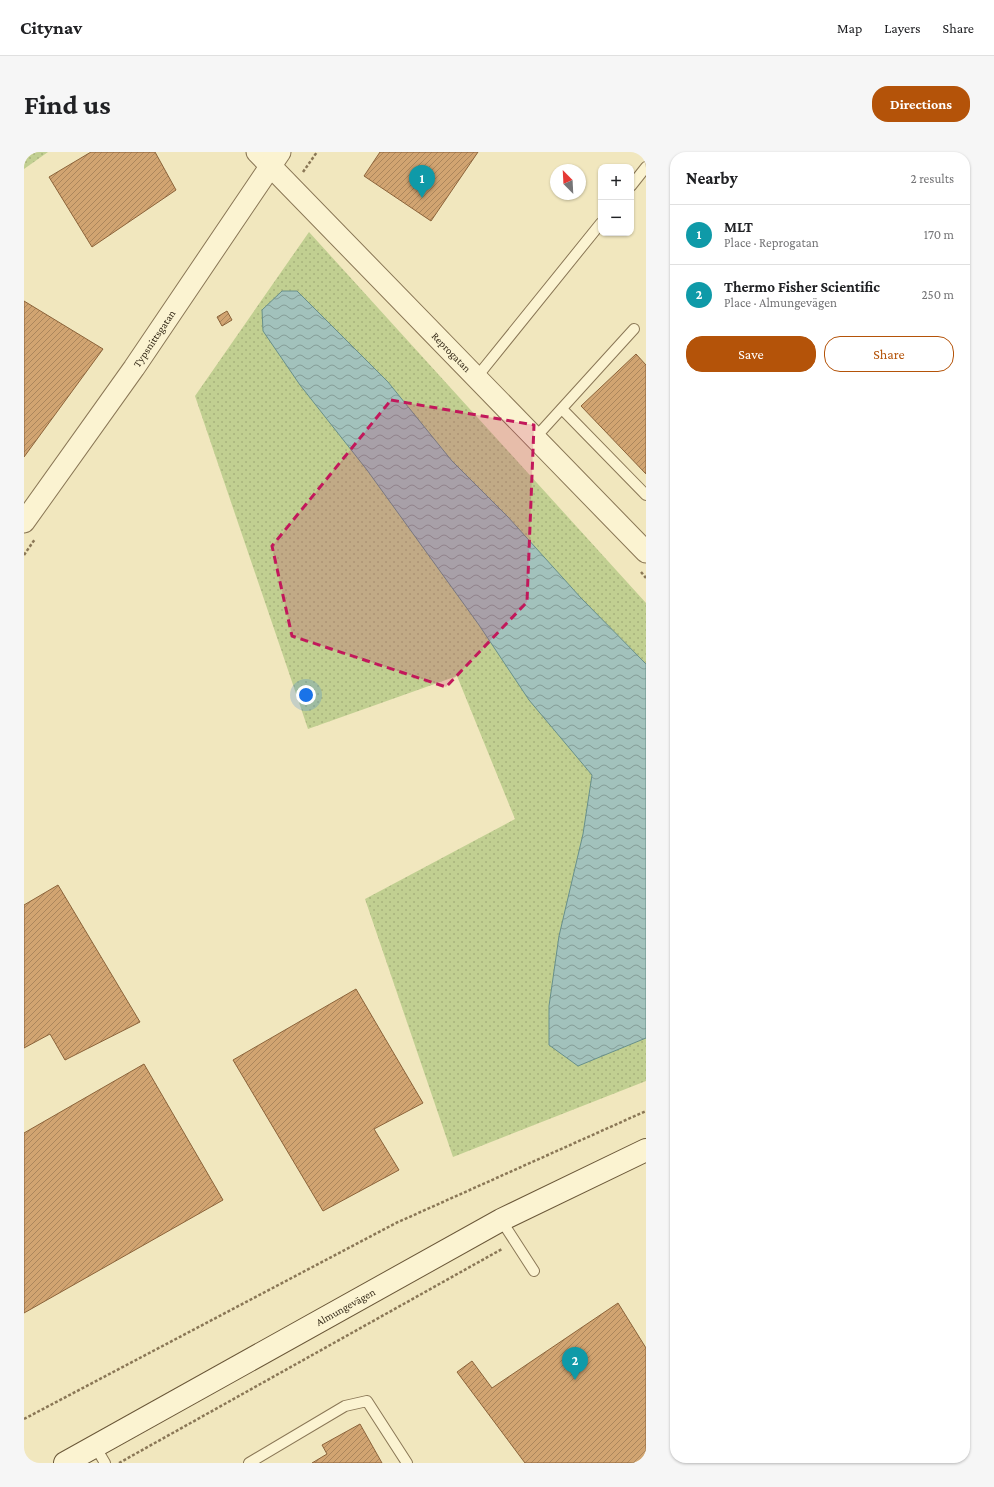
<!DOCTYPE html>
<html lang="en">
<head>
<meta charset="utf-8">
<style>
	:root { --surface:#fff; --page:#f6f6f6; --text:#202124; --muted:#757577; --line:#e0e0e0; --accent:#b45309 }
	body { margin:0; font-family:"Crimson Pro",serif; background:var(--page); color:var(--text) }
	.controls { position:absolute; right:12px; top:12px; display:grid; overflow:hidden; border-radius:8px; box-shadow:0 1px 3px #0004 }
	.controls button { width:36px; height:36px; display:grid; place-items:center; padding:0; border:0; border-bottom:1px solid var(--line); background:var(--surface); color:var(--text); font:20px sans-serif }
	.compass { position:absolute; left:526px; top:12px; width:36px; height:36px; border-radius:50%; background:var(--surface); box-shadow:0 1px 3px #0004; rotate:336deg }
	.you { position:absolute; left:282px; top:543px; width:14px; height:14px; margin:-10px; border:3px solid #fff; border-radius:50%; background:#1a73e8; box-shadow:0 0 0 6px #1a73e833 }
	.badge { display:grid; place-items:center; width:26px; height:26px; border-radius:50%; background:var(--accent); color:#fff; font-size:13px; font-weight:700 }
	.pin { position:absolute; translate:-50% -33px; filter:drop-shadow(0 1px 2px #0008) }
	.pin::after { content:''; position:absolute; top:21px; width:14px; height:12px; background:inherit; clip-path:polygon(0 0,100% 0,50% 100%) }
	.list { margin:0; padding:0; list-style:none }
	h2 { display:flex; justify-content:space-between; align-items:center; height:52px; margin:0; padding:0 16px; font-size:17px }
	h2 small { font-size:13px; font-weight:400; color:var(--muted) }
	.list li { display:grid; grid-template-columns:26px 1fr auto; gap:12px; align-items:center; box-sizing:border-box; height:60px; padding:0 16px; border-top:1px solid var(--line) }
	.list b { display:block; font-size:15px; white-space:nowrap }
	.list p { margin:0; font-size:13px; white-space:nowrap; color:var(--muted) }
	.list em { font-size:13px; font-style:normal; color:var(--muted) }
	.actions { display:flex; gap:8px; padding:12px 16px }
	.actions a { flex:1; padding:9px 0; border:1px solid var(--accent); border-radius:16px; text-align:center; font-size:14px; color:var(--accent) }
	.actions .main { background:var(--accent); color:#fff }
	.map { position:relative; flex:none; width:622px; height:1311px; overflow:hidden; border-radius:16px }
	header { display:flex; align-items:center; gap:24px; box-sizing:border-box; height:56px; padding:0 20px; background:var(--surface); border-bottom:1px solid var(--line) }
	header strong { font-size:19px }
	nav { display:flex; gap:22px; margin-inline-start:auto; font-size:14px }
	.intro { display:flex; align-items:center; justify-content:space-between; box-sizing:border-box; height:96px; padding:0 24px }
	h1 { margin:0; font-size:28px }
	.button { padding:10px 18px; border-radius:16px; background:var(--accent); color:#fff; font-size:14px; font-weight:700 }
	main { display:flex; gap:24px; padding:0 24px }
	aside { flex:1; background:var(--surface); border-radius:16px; box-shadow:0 1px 3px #0004 }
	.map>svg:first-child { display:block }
	.grass { fill:url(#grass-dots) }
	.water { fill:url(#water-waves); stroke:#68908b }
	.building { fill:url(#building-hatch); stroke:#8b633a }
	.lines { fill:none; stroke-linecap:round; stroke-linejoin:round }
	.lane-casing { stroke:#8a7756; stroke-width:12 }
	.street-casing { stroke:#8a7756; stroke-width:23 }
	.secondary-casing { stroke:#6b5839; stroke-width:24 }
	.path { stroke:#8a7756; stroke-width:2.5; stroke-dasharray:3 2; stroke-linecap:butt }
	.lane { stroke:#fbf3d1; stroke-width:10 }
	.street { stroke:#fbf3d1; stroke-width:21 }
	.secondary { stroke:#fbf3d1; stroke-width:22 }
	.marked { fill:#c2185b; fill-opacity:0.2; stroke:#c2185b; stroke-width:3; stroke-dasharray:8 5; stroke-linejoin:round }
	.labels { text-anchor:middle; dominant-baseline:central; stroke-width:3; stroke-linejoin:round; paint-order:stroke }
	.street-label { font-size:11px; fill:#382d1b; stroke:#f7f0ce }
</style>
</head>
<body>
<header>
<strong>Citynav</strong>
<nav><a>Map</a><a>Layers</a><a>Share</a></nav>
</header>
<div class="intro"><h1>Find us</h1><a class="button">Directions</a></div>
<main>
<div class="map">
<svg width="622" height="1311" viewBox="0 0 622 1311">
	<defs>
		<pattern id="grass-dots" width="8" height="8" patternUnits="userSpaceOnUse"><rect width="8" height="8" fill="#c1cf91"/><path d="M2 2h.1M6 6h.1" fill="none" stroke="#a7b27c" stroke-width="1.8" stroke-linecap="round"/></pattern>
		<pattern id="water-waves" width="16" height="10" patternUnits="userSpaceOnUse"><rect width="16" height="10" fill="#a2c2bc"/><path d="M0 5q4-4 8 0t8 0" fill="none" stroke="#859e98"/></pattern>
		<pattern id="building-hatch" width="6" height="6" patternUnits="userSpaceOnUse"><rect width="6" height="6" fill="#d1a471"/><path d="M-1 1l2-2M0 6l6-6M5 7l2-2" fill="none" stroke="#ab865c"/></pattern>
	</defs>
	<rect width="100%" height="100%" fill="#f1e7be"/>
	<g class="grass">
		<path d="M 0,0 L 24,0 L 0,17 Z"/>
		<path d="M 285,80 L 622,451 L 622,929 L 429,1005 L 341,747 L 491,667 L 433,524 L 284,577 L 171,244 Z"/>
	</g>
	<path class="water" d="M 258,139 L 273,139 L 364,230 L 428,309 L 484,365 L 557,446 L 622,512 L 622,886 L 554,914 L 525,893 L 525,854 L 535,784 L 559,682 L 568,623 L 505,548 L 455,473 L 343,318 L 276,233 L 239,179 L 238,158 Z"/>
	<g class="building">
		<path d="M 67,0 L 131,0 L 152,38 L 68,95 L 25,25 Z"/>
		<path d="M 356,0 L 454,0 L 407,69 L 340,24 Z"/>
		<path d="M 0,149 L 79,197 L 0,305 Z"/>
		<path d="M 203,159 L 208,168 L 198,174 L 193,165 Z"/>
		<path d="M 612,202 L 622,213 L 622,322 L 557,254 Z"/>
		<path d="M 34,733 L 116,870 L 41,908 L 26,882 L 0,896 L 0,753 Z"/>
		<path d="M 332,837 L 399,951 L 350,977 L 375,1018 L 299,1059 L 209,908 Z"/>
		<path d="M 120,912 L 199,1048 L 0,1161 L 0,981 Z"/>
		<path d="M 594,1151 L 622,1196 L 622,1311 L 501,1311 L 433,1220 L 448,1209 L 468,1236 Z"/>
		<path d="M 336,1272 L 358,1311 L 288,1311 L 303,1302 L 298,1293 Z"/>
	</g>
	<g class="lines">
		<g class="lane-casing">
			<g id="lane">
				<path d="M 607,34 L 622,15"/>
				<path d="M 452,226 L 577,71"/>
				<path d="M 538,257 L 622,343"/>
				<path d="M 511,286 L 610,177"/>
				<path d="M 477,1068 L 510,1119"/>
				<path d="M 71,1294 L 81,1311"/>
				<path d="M 225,1311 L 321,1254 L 343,1249 L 383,1311"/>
			</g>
		</g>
		<g class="street-casing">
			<g id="street">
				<path id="s1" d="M 233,0 L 622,400"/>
				<path id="s2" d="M 0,370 L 110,216 L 256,0"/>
			</g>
		</g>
		<g class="secondary-casing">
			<g id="secondary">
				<path id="s3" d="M 41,1311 L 477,1068 L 622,998"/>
			</g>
		</g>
		<g class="path">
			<path d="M 279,20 L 293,0"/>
			<path d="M 0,403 L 11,387"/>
			<path d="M 617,420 L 622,426"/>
			<path d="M 0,1267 L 372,1071 L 622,959"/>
			<path d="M 95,1311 L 478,1097"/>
		</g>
		<use href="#lane" class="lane"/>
		<use href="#street" class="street"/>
		<use href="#secondary" class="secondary"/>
	</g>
	<path class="marked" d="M 367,248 L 510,273 L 503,450 L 422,535 L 268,484 L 248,394 Z"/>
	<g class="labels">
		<g class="street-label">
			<text stroke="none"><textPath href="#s2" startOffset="225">Typsnittsgatan</textPath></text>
			<text stroke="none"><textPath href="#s1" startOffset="279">Reprogatan</textPath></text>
			<text stroke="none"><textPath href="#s3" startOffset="321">Almungevägen</textPath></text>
		</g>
	</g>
</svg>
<div class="controls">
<button>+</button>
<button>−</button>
</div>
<svg class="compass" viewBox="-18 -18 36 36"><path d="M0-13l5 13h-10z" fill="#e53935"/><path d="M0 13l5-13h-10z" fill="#757577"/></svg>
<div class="you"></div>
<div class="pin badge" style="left:398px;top:46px;background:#0f9aa8">1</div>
<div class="pin badge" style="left:551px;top:1228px;background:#0f9aa8">2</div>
</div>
<aside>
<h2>Nearby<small>2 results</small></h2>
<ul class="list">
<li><span class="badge" style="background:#0f9aa8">1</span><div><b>MLT</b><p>Place · Reprogatan</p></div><em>170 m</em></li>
<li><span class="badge" style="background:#0f9aa8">2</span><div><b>Thermo Fisher Scientific</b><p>Place · Almungevägen</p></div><em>250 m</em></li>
</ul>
<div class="actions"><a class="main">Save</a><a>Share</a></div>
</aside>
</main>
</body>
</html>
